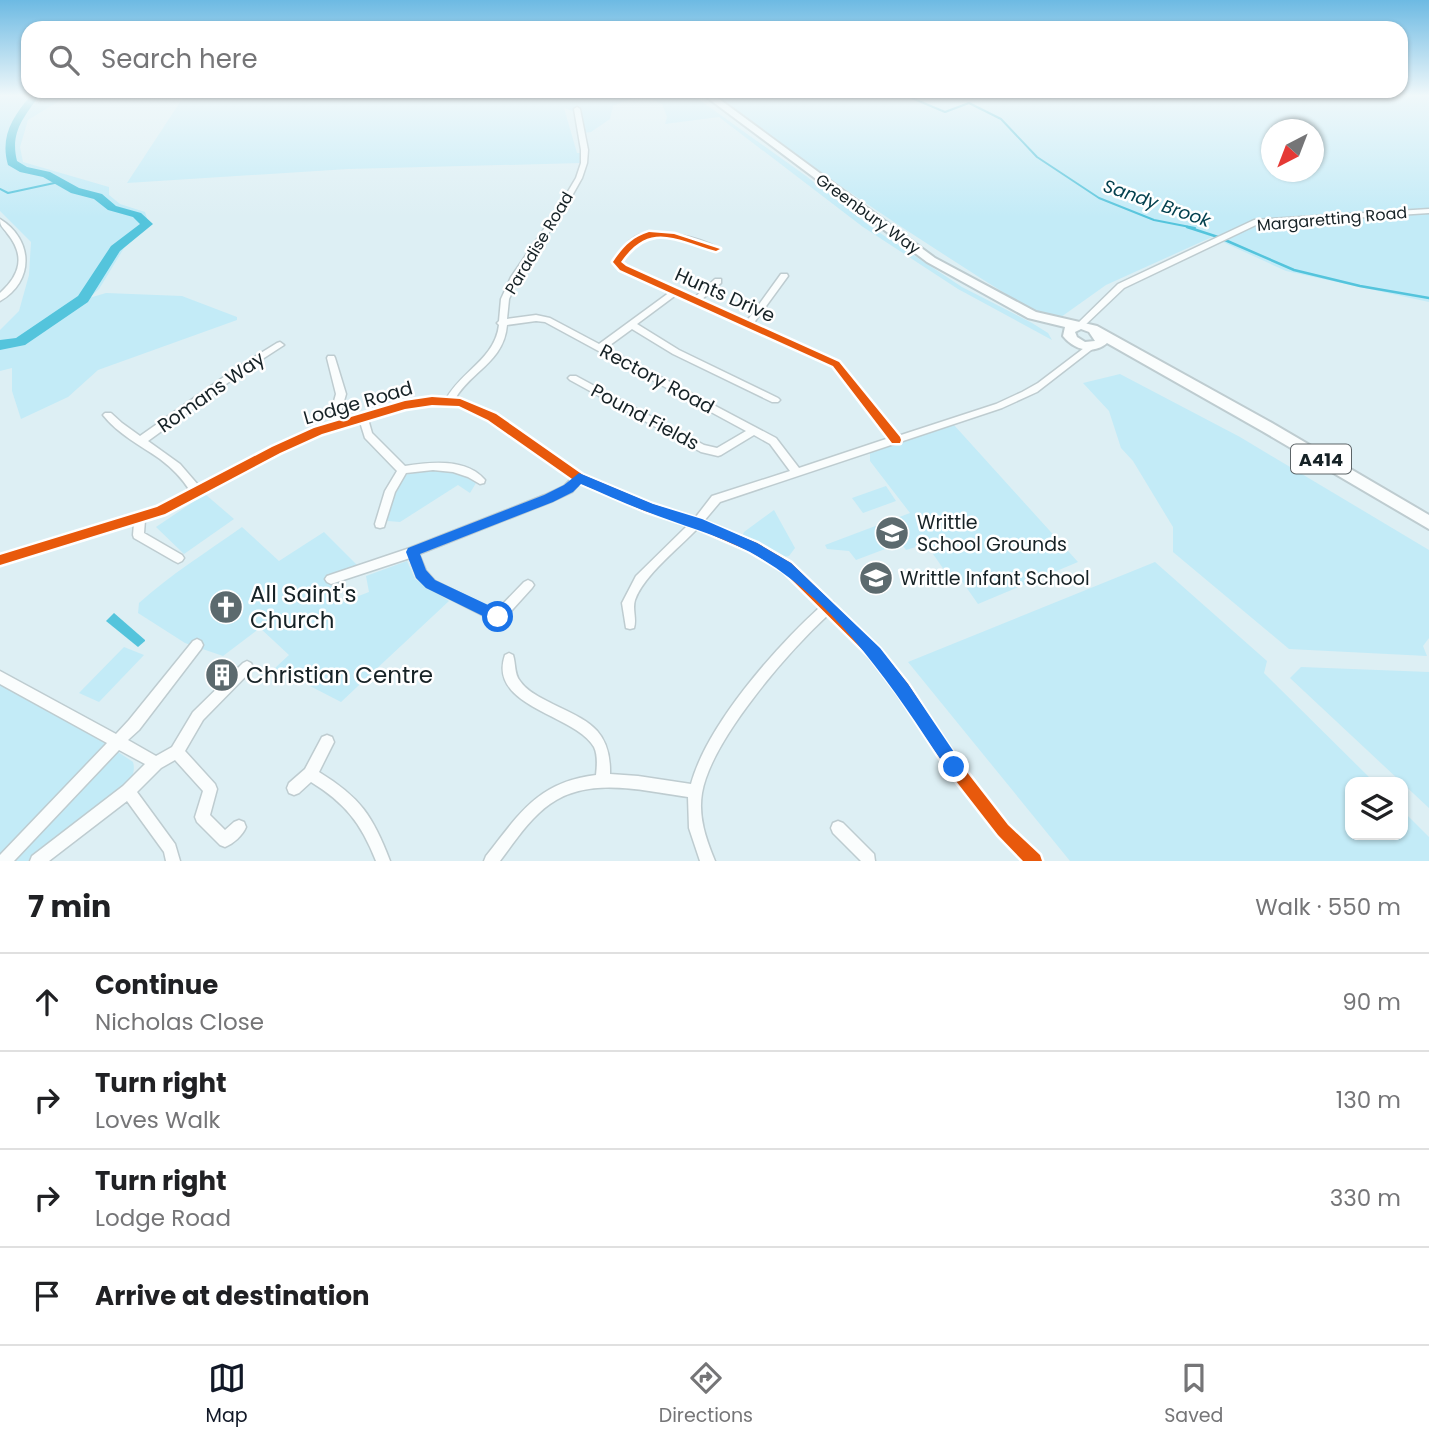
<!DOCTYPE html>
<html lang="en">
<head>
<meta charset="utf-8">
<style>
	:root { --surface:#fff; --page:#f6f6f6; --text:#202124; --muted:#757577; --line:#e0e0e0; --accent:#111827 }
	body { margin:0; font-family:Poppins,sans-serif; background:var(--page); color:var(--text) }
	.controls { position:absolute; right:21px; bottom:21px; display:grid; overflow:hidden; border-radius:14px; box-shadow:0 2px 5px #0004 }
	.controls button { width:63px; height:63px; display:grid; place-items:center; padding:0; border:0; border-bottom:2px solid var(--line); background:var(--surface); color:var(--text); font:35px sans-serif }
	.compass { position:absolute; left:1261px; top:119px; width:63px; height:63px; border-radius:50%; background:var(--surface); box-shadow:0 2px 5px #0004; rotate:222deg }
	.stop { position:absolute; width:21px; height:21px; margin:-16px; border:5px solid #1a73e8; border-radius:50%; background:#fff }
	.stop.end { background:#1a73e8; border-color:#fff; box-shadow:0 2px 7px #0008 }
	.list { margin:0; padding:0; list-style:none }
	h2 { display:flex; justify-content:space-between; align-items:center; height:91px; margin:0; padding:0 28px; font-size:30px }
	h2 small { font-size:23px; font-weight:400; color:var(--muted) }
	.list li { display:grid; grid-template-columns:46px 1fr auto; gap:21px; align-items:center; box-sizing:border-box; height:98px; padding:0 28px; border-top:2px solid var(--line) }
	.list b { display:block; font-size:26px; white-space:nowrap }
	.list p { margin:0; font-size:23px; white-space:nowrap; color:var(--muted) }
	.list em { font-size:23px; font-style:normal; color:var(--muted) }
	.icon { flex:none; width:38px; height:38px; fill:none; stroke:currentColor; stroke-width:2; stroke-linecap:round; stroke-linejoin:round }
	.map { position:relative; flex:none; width:1429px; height:861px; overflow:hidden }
	.search { position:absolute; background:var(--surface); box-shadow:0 2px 5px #0004; left:21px; right:21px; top:21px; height:77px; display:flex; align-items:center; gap:18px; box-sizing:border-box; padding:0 24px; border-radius:21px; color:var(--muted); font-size:26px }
	.sheet { height:483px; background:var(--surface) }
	nav { display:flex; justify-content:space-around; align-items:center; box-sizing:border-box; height:98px; border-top:2px solid var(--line); background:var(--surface); font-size:19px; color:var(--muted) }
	nav a { display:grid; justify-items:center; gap:4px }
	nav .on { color:var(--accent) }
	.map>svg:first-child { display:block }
	.green { fill:#c3ebf7; fill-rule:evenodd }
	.water { fill:#54c4dc }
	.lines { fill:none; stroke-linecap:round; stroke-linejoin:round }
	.stream-far1 { stroke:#54c4dc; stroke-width:2 }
	.stream { stroke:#54c4dc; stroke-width:2.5 }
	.river { fill:#54c4dc; fill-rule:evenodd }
	.minor-casing { stroke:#beccd0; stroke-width:3 }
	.highway-casing { stroke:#beccd0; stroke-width:4 }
	.minor { fill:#fafdfd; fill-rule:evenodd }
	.highway { fill:#fafdfd; fill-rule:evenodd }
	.cycleway-casing { stroke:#fff; stroke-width:5 }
	.cycleway { fill:#e8590c; fill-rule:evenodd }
	.route { fill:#1a73e8 }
	.labels { text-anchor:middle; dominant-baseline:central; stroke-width:5; stroke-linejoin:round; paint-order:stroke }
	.far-street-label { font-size:16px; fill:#162226; stroke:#fff }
	.far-water-label { font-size:18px; font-style:italic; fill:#03414f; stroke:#fff }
	.shield { fill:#fff; stroke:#5c6467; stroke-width:2 }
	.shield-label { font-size:18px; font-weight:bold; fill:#162226 }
	.street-label { font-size:19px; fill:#162226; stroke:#fff }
	.poi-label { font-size:19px; fill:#162226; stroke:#fff; text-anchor:start }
	.near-poi-label { font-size:23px; fill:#162226; stroke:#fff; text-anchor:start }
</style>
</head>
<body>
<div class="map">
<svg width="1429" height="861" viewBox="0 0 1429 861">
	<rect width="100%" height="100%" fill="#ddeff4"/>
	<g class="green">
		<path d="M 0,96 L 67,96 L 28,120 L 20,147 L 23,162 L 109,187 L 109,195 L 120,204 L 145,212 L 149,225 L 124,248 L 99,289 L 89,298 L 106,293 L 182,296 L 237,317 L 237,320 L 98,370 L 68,397 L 21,419 L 12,391 L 12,368 L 0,371 L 0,330 L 19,311 L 29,275 L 31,242 L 0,211 Z"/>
		<path d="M 184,96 L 694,96 L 806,176 L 871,227 L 962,287 L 1032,323 L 1048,333 L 1052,340 L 958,289 L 863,227 L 719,117 L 665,124 L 667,117 L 662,104 C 644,94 630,98 613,106 L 610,119 L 591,132 L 582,133 L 579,113 L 564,108 L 577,153 L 582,153 L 581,163 L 348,169 L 127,183 Z"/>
		<path d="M 714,96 L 1429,96 L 1429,302 L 1286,271 L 1212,237 L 1106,285 L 1061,317 L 1030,309 C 922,242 817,172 714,96 ZM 1272,130 L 1314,130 L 1314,172 L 1272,172 Z"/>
		<path d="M 1120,374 L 1240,437 L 1429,550 L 1429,638 L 1423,646 L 1427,656 L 1289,649 L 1173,552 L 1173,527 L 1133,461 L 1121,448 L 1109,411 L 1083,383 Z"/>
		<path d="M 954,425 L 1078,562 L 978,604 L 959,577 L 945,583 L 941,577 L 947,574 L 926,544 L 906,550 L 901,543 L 856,560 L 849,551 L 827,549 L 825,545 L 910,513 L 870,461 L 870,452 Z"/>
		<path d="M 434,470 L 455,471 L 476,483 L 470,493 L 458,485 L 400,522 L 388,521 L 385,517 L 387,507 L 403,475 Z"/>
		<path d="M 886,486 L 896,501 L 863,513 L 852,498 Z"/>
		<path d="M 205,494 L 234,519 L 184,554 L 156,527 Z"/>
		<path d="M 774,510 L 795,548 L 789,556 L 784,557 L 742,537 L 744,532 Z"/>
		<path d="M 242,527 L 279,561 L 324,532 L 358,566 L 330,577 L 335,605 L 369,592 L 366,576 L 407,561 L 415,579 L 449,601 L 341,702 L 275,668 L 289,655 L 260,628 L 223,656 L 185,643 L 138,613 L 139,603 C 171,574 207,552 242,527 Z"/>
		<path d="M 1155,562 L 1267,661 L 1264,673 L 1374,782 L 1350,782 L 1350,835 L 1403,835 L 1403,811 L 1429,837 L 1429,861 L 1070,861 L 908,662 Z"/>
		<path d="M 124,647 L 144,655 L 99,702 L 79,693 Z"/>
		<path d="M 1301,667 L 1429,672 L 1429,808 L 1290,678 Z"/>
		<path d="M 0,685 L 103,742 L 133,762 C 136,772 131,780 124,788 L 28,861 L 0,861 Z"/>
	</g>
	<path class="water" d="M 114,613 L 145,640 L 145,641 L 138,647 L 106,621 Z"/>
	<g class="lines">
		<g class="stream-far1">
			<path d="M 907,96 L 945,112 L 969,103 L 1001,119 L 1037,157 L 1099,198 L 1154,220 L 1195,228"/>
			<path d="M 0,189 L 8,193 L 59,182"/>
		</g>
		<g class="stream">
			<path d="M 1187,227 L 1221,238"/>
			<path d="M 1225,240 L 1294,270 L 1360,286 L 1429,298"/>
		</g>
		<path class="river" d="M 30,96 L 39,96 C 23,118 10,133 17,161 L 27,167 L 50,172 L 79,188 L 102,194 L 116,206 L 141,213 L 153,224 L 120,251 L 88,302 L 25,345 L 0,350 L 0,340 L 16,338 L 78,296 L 111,246 L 140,224 L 133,217 L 108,210 L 94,199 L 71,193 L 43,177 L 20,172 L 8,165 C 0,137 12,118 30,96 Z"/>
		<g class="minor-casing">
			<g id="minor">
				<path d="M 577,107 L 580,109 L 588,150 L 587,163 L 582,178 L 564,210 L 519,277 L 509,299 L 507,319 L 536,315 L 550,318 L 599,344 L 670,292 L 620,270 L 613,262 C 619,253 625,243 635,237 C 656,226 701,238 720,249 L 716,251 C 676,240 650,220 621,262 L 626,266 L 695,297 L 715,279 L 721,279 L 721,283 L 701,300 L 747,321 L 781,274 L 787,274 L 788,276 L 753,324 L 839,362 L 898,436 L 996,404 L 1022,392 L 1038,383 L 1088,345 L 1091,344 L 1095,347 L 1037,392 L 1002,408 L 720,502 L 704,521 L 757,544 L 791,564 L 830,601 L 833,602 L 835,606 L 879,649 L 907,685 L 959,762 L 1008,825 L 1039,856 L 1041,861 L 1024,861 L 998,835 L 949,772 L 899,693 L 871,657 L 828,615 C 788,652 711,740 702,793 C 698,817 706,839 715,861 L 700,861 L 689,828 L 688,797 C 643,791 590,776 550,804 C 530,818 515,841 500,861 L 484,861 L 486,856 C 520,813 538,782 596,775 C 597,766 598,755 594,747 C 575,714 487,707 505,655 L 509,653 L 513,655 C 516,664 514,674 520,681 C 526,690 537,696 547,701 C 584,720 611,726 610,774 L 638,776 L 691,784 C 707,725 775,648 820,607 L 783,570 L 749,550 L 698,528 C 679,548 644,575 635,600 C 632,609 637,619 634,628 L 630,629 L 626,628 L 622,603 L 636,576 L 688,525 L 645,511 L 580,483 L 572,492 L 553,501 L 419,554 L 426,571 L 435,581 L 496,611 L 524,582 L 528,580 L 532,582 L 534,585 L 532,588 L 502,621 L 498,622 L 494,621 L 427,587 L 417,577 L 410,558 L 331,584 L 327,582 L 325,579 L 327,576 L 410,548 L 545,495 L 564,486 L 572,478 L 489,419 L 459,406 L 432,404 L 405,408 L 368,419 L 372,433 L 405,466 C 431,462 466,458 485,480 L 484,483 L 480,484 L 468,477 L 453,472 L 433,470 L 406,473 L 395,492 L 384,527 L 380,528 L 376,527 L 375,524 L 385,491 L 397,471 L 365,438 L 360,422 L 321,434 L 279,453 L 165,514 L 145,520 L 144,533 L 182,555 L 184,558 L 182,561 L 178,563 L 174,561 L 134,538 L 133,535 L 134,523 L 0,565 L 0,555 L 158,508 L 190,491 C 182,478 172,468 160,459 C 140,445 118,434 103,415 L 105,413 L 111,413 L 122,423 L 140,436 L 238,367 L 277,343 L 280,342 L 284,345 L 244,371 L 148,441 L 180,464 L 199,486 C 242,464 285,437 332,423 L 331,412 L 336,394 L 327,358 L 328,356 L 334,356 L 335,358 L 346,394 L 341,412 L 341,421 C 375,411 410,396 446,399 C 461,371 495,359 499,325 L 497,323 L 499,321 L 501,299 L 511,277 L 557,210 L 576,178 L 581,163 L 581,150 L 574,109 ZM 676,295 L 833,366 L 889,438 L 799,468 L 776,438 L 606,348 L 632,329 L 673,354 L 772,402 L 778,402 L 780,400 L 778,398 L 679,350 L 637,324 ZM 536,321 L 545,322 L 746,431 L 717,448 L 704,445 L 576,376 L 570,376 L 568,378 L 570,380 L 701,452 L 718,456 L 721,455 L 754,435 L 770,444 L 790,471 L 712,496 L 695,518 L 652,505 L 583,475 L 495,415 L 463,401 L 455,399 C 471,371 504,362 507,325 Z"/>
				<path d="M 1429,209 L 1429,213 L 1258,224 L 1124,288 L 1083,327 L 1080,328 L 1076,325 L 1118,284 L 1254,220 Z"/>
				<path d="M 0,219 C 33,239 35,281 0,301 L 0,293 C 20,275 26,256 7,233 C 3,227 0,227 0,219 Z"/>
				<path d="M 197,639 L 201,641 L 203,645 L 201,649 L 139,730 L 128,740 L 156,756 L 172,747 L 193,712 L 243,663 L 247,661 L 251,663 L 253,667 L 251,671 L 203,720 L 185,751 L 215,784 L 217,789 L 210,815 L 225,830 L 234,822 L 239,820 L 244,822 L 246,827 C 243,835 233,844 225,847 L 220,845 L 197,822 L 195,817 L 203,791 L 175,760 L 161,768 L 137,792 L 175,844 L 180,861 L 166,861 L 164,852 L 127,801 L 49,861 L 30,861 L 32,856 L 123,786 L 145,764 L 119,750 L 14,861 L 0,861 L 0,855 L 107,743 L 0,684 L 0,671 L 116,734 L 129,720 L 193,641 Z"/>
				<path d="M 327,735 L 332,737 L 334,742 L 319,772 C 360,797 373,816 390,861 L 376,861 C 361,823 345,803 311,782 L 299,793 L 294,795 L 289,793 L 287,788 L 289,783 L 305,769 L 322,737 Z"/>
				<path d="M 838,821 L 843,823 L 874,854 L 875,861 L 861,861 L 833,833 L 831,828 L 833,823 Z"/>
			</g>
		</g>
		<g class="highway-casing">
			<path id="highway" d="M 705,96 L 715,96 L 935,258 L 1036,312 L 1097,326 L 1272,423 L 1429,515 L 1429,529 L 1262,431 L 1107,343 C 1093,355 1074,350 1063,336 L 1065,327 L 1028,318 L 927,262 ZM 1081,329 L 1089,332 L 1095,341 L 1085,342 L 1077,337 L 1075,332 Z"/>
		</g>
		<use href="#minor" class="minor"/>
		<use href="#highway" class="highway"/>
		<g class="cycleway-casing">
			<g id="cycleway">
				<path d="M 649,232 L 674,234 L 720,249 L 716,251 C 676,240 650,220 621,262 L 626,266 L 839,362 L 900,437 L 901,440 L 900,443 L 892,443 L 833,366 L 620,270 L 613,262 C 623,247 631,238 649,232 Z"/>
				<path d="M 432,397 L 460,399 L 496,414 L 583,475 L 652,504 L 701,520 L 757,543 L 791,563 L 880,649 L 908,684 L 959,762 L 1008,825 L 1040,855 L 1042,861 L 1023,861 L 998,835 L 949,772 L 898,694 L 870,657 L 783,571 L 749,551 L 694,527 L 645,511 L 575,481 L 488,420 L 459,406 L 432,405 L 405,409 L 322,434 L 280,453 L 165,514 L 0,565 L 0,555 L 157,507 L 272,447 L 314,428 L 405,401 Z"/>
			</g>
		</g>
		<use href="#cycleway" class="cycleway"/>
	</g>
	<linearGradient id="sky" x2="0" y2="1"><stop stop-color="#6dbae3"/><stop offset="0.44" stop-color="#f0f8fa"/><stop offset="1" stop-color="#f0f8fa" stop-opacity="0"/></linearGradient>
	<rect width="1429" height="217" fill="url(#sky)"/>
	<path class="route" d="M 579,473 L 653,504 L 702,519 L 757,543 L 791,563 L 880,648 L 908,684 L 960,761 L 962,767 L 960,772 L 954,775 L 949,772 C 895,691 838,600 750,552 C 716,534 680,525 645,511 C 623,503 602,493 581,484 L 573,492 L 553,502 L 420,554 L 426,570 L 435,580 L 503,612 L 503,621 L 493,621 L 426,588 L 416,578 L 406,552 L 408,548 L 544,495 L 564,485 Z"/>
	<defs>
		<g id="school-disc" transform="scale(1.75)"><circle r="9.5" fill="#5c6a6e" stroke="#fff"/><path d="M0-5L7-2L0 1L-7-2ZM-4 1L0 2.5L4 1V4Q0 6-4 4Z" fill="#fff"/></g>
		<g id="church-disc" transform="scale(1.75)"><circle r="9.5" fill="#5c6a6e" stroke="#fff"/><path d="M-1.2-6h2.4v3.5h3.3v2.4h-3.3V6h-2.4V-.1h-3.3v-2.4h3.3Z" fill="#fff"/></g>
		<g id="building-disc" transform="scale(1.75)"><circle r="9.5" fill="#5c6a6e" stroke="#fff"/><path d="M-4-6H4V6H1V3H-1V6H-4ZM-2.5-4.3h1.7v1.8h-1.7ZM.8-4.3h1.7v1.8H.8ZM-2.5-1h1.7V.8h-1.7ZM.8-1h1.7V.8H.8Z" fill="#fff"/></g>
	</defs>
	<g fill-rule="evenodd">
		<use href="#school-disc" x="892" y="533"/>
		<use href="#school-disc" x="876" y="578"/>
		<use href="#church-disc" x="226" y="607"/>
		<use href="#building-disc" x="222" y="675"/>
	</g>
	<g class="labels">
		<g class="far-street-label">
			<text transform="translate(868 214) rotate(36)">Greenbury Way</text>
			<text transform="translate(1332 219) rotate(-5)">Margaretting Road</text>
			<text transform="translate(539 243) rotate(-59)">Paradise Road</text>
		</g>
		<g class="far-water-label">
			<text transform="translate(1157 203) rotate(19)">Sandy Brook</text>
		</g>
		<rect class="shield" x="1291" y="444.5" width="60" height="29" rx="5"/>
		<g class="shield-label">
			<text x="1321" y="459">A414</text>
		</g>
		<g class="street-label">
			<text transform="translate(725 295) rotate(24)">Hunts Drive</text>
			<text transform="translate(657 379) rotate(28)">Rectory Road</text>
			<text transform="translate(211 392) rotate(-35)">Romans Way</text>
			<text transform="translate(358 403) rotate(-16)">Lodge Road</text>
			<text transform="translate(645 417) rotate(28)">Pound Fields</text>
		</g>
		<g class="poi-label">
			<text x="917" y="522">Writtle<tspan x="917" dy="22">School Grounds</tspan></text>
			<text x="900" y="578">Writtle Infant School</text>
		</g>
		<g class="near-poi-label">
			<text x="250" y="594">All Saint's<tspan x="250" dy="26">Church</tspan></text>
			<text x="246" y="675">Christian Centre</text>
		</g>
	</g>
</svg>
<div class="controls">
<button><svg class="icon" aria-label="layers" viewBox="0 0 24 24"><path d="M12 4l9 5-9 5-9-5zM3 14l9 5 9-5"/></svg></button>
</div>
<svg class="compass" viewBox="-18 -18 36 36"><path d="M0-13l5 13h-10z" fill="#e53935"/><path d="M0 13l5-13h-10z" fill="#757577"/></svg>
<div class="stop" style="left:498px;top:617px"></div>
<div class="stop end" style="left:954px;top:767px"></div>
<div class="search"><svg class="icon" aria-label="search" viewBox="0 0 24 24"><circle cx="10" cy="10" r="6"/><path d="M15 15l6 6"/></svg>Search here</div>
</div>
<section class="sheet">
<h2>7 min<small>Walk · 550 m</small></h2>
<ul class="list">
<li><svg class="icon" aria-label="ahead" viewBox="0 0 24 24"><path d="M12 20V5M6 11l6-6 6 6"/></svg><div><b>Continue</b><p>Nicholas Close</p></div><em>90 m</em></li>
<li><svg class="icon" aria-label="right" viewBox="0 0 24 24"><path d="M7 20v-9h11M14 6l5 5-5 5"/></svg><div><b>Turn right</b><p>Loves Walk</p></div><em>130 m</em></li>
<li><svg class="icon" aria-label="right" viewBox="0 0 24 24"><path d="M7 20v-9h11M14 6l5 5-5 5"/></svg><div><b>Turn right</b><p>Lodge Road</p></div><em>330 m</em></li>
<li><svg class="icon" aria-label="arrive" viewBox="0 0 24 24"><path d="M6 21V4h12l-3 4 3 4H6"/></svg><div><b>Arrive at destination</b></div></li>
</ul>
</section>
<nav>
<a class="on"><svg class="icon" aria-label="map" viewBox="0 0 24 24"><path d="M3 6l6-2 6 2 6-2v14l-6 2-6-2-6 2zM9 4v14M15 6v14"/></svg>Map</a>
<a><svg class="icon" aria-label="directions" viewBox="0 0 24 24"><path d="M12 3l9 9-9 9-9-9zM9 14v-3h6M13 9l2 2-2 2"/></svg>Directions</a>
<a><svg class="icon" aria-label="saved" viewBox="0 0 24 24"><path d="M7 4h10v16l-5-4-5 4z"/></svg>Saved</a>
</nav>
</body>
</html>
